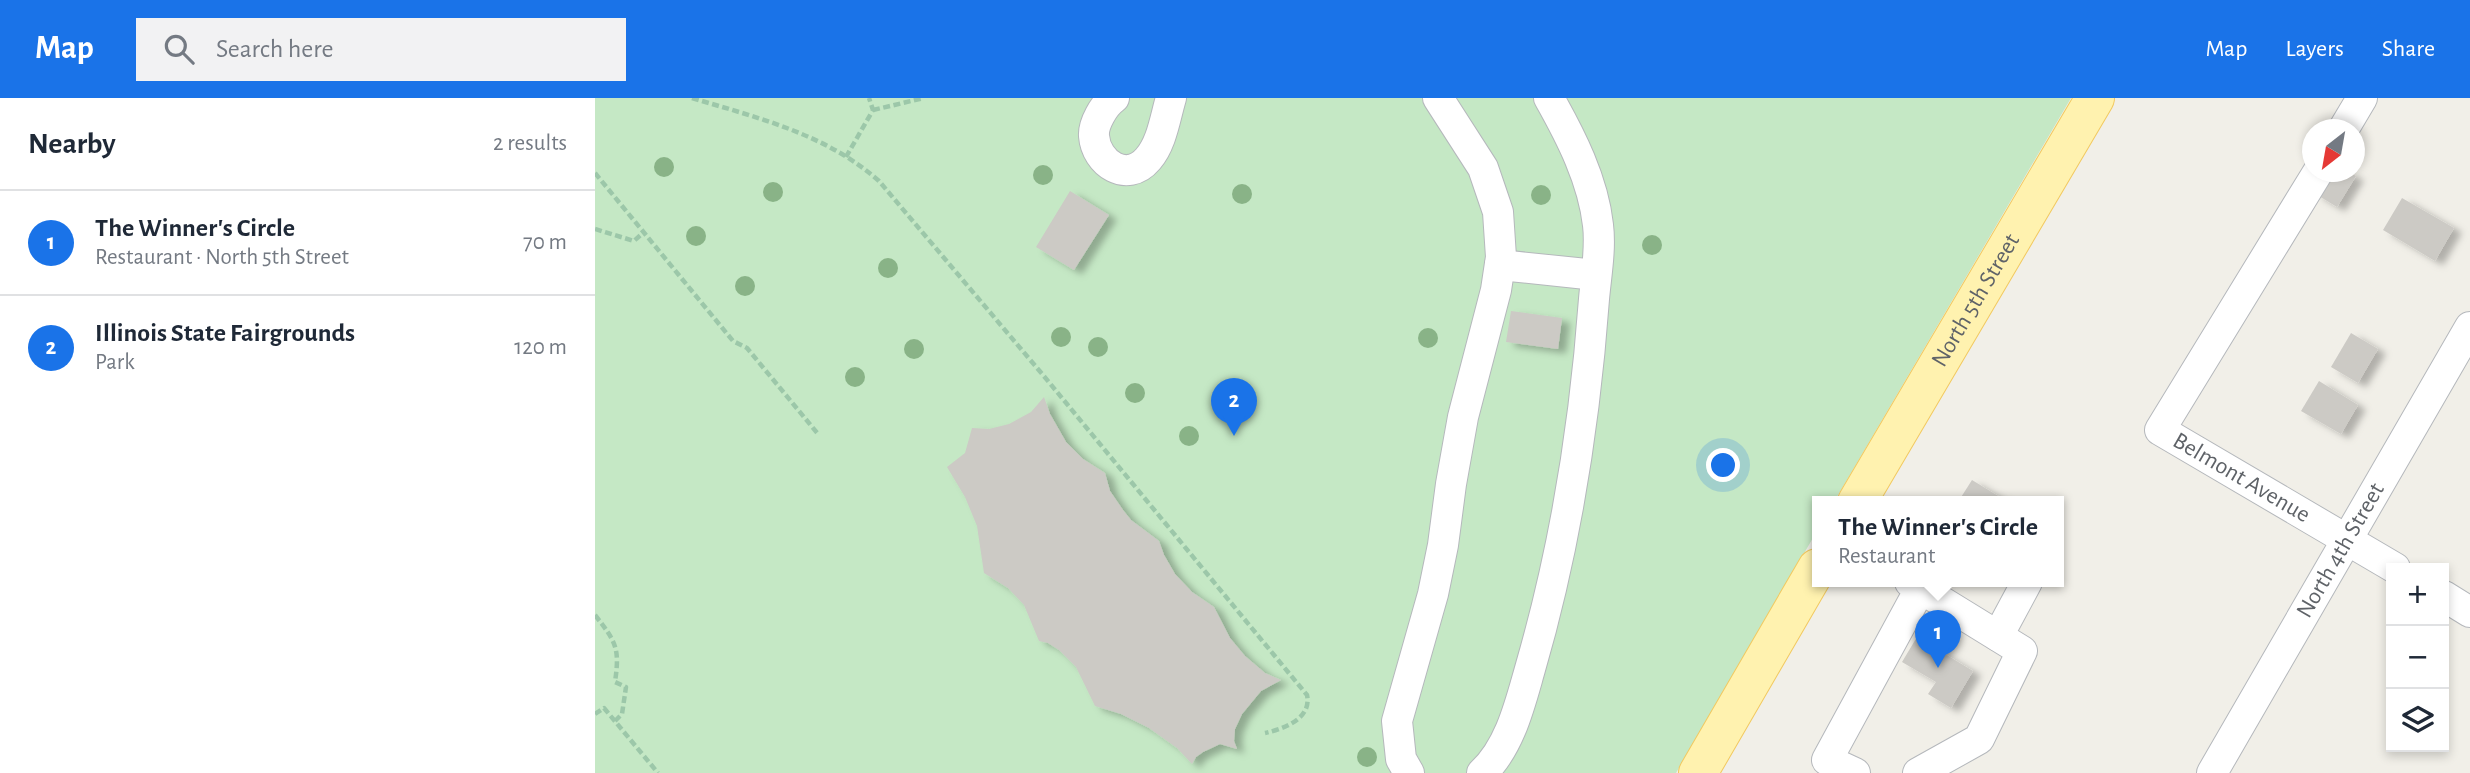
<!DOCTYPE html>
<html lang="en">
<head>
<meta charset="utf-8">
<style>
	:root { --surface:#fff; --page:#f2f2f3; --text:#1f2937; --muted:#747a83; --line:#e0e1e3; --accent:#1a73e8 }
	body { margin:0; font-family:"Alegreya Sans",sans-serif; background:var(--page); color:var(--text) }
	.controls { position:absolute; right:21px; bottom:21px; display:grid; overflow:hidden; border-radius:0px; box-shadow:0 4px 10px #0003 }
	.controls button { width:63px; height:63px; display:grid; place-items:center; padding:0; border:0; border-bottom:2px solid var(--line); background:var(--surface); color:var(--text); font:35px sans-serif }
	.compass { position:absolute; left:1707px; top:21px; width:63px; height:63px; border-radius:50%; background:var(--surface); box-shadow:0 4px 10px #0003; rotate:211deg }
	.you { position:absolute; left:1129px; top:368px; width:24px; height:24px; margin:-18px; border:5px solid #fff; border-radius:50%; background:#1a73e8; box-shadow:0 0 0 10px #1a73e833 }
	.badge { display:grid; place-items:center; width:46px; height:46px; border-radius:50%; background:var(--accent); color:#fff; font-size:23px; font-weight:700 }
	.pin { position:absolute; translate:-50% -58px; filter:drop-shadow(0 2px 4px #0008) }
	.pin::after { content:''; position:absolute; top:37px; width:24px; height:21px; background:inherit; clip-path:polygon(0 0,100% 0,50% 100%) }
	.popup { position:absolute; left:1217px; top:398px; width:252px; height:91px; box-sizing:border-box; display:grid; place-content:center; border-radius:0px; background:var(--surface); filter:drop-shadow(0 2px 5px #0005); font-size:23px; white-space:nowrap; color:var(--muted) }
	.popup b { font-size:26px; color:var(--text) }
	.popup::after { content:''; position:absolute; left:50%; top:100%; margin-left:-14px; border:14px solid transparent; border-top-color:var(--surface) }
	.list { margin:0; padding:0; list-style:none }
	h2 { display:flex; justify-content:space-between; align-items:center; height:91px; margin:0; padding:0 28px; font-size:30px }
	h2 small { font-size:23px; font-weight:400; color:var(--muted) }
	.list li { display:grid; grid-template-columns:46px 1fr auto; gap:21px; align-items:center; box-sizing:border-box; height:105px; padding:0 28px; border-top:2px solid var(--line) }
	.list b { display:block; font-size:26px; white-space:nowrap }
	.list p { margin:0; font-size:23px; white-space:nowrap; color:var(--muted) }
	.list em { font-size:23px; font-style:normal; color:var(--muted) }
	.icon { flex:none; width:38px; height:38px; fill:none; stroke:currentColor; stroke-width:2; stroke-linecap:round; stroke-linejoin:round }
	.map { position:relative; flex:none; width:1875px; height:675px; overflow:hidden }
	header { display:flex; align-items:center; gap:42px; box-sizing:border-box; height:98px; padding:0 35px; background:var(--accent); color:#fff }
	header strong { font-size:33px }
	nav { display:flex; gap:38px; margin-inline-start:auto; font-size:24px }
	.search { width:490px; height:63px; background:var(--page); display:flex; align-items:center; gap:18px; box-sizing:border-box; padding:0 24px; border-radius:0px; color:var(--muted); font-size:26px }
	main { display:flex }
	aside { flex:1; background:var(--surface) }
	.map>svg:first-child { display:block }
	.green { fill:#c5e8c5 }
	.building { fill:#cccac5; filter:url(#shadow) }
	.lines { fill:none; stroke-linecap:round; stroke-linejoin:round }
	.minor-casing { stroke:#b5b8bc; stroke-width:32 }
	.major-casing { stroke:#f2c960; stroke-width:40 }
	.path { stroke:#9cc7a9; stroke-width:4.5; stroke-dasharray:7 3.5; stroke-linecap:butt }
	.minor { stroke:#fff; stroke-width:30 }
	.major { stroke:#fff2af; stroke-width:38 }
	.tree { fill:#89b387 }
	.labels { text-anchor:middle; dominant-baseline:central; stroke-width:6; stroke-linejoin:round; paint-order:stroke }
	.street-label { font-size:24px; fill:#5f6368; stroke:#fff }
</style>
</head>
<body>
<header>
<strong>Map</strong>
<div class="search"><svg class="icon" aria-label="search" viewBox="0 0 24 24"><circle cx="10" cy="10" r="6"/><path d="M15 15l6 6"/></svg>Search here</div>
<nav><a>Map</a><a>Layers</a><a>Share</a></nav>
</header>
<main>
<aside>
<h2>Nearby<small>2 results</small></h2>
<ul class="list">
<li><span class="badge">1</span><div><b>The Winner's Circle</b><p>Restaurant · North 5th Street</p></div><em>70 m</em></li>
<li><span class="badge">2</span><div><b>Illinois State Fairgrounds</b><p>Park</p></div><em>120 m</em></li>
</ul>
</aside>
<div class="map">
<svg width="1875" height="675" viewBox="0 0 1875 675">
	<defs>
		<filter id="shadow"><feDropShadow dx="8" dy="4.5" stdDeviation="3.5" flood-color="#0004"/></filter>
	</defs>
	<rect width="100%" height="100%" fill="#f1efe8"/>
	<path class="green" d="M 0,0 L 1476,0 L 1239,404 L 1222,404 L 1222,433 L 1081,675 L 0,675 Z"/>
	<g class="building">
		<path d="M 1732,74 L 1754,74 L 1761,78 L 1742,109 L 1719,95 Z"/>
		<path d="M 475,93 L 514,117 L 479,172 L 441,149 Z"/>
		<path d="M 1807,100 L 1859,130 L 1840,163 L 1788,132 Z"/>
		<path d="M 916,213 L 967,220 L 963,251 L 911,244 Z"/>
		<path d="M 1756,235 L 1783,251 L 1763,285 L 1736,269 Z"/>
		<path d="M 1724,283 L 1763,307 L 1746,336 L 1706,313 Z"/>
		<path d="M 449,299 L 455,316 L 471,344 L 488,361 L 510,375 L 515,393 L 528,412 L 536,422 L 564,443 L 569,457 L 580,476 L 597,494 L 619,509 L 635,540 L 650,558 L 670,575 L 686,582 L 666,593 L 647,616 L 640,631 L 639,643 L 642,651 L 625,646 L 608,654 L 601,659 L 597,666 L 582,650 L 554,630 L 526,616 L 500,608 L 481,569 L 464,552 L 453,545 L 444,543 L 429,507 L 413,490 L 389,475 L 382,428 L 370,399 L 352,369 L 370,355 L 377,330 L 394,331 L 414,326 L 436,314 Z"/>
		<path d="M 1377,382 L 1413,404 L 1363,404 Z"/>
		<path d="M 1322,539 L 1378,573 L 1356,610 L 1333,596 L 1341,584 L 1307,564 Z"/>
	</g>
	<g class="lines">
		<g class="minor-casing">
			<g id="minor">
				<path d="M 519,0 C 509,7 498,26 499,38 C 501,65 532,86 553,61 C 567,45 570,20 576,0"/>
				<path d="M 1748,32 L 1767,0"/>
				<path id="s1" d="M 1723,74 L 1565,332 L 1800,470"/>
				<path d="M 905,167 L 1001,177"/>
				<path d="M 1315,484 L 1427,553 L 1384,641 L 1323,675"/>
				<path d="M 1849,498 L 1875,514"/>
				<path d="M 1403,538 L 1432,484"/>
				<path d="M 814,675 L 806,661 L 802,623 L 838,496 L 848,447 L 856,386 L 868,319 L 901,192 L 906,159 L 903,114 L 888,70 L 843,0"/>
				<path d="M 887,675 C 915,649 925,606 935,571 C 970,451 990,325 999,201 C 1001,178 1006,151 1003,127 C 998,82 976,39 954,0"/>
				<path d="M 1260,675 L 1232,662 L 1325,491"/>
				<path id="s2" d="M 1617,675 L 1875,229"/>
			</g>
		</g>
		<g class="major-casing">
			<g id="major">
				<path id="s3" d="M 1262,404 L 1500,0"/>
				<path d="M 1103,675 L 1222,470"/>
			</g>
		</g>
		<g class="path">
			<path d="M 97,0 C 163,20 231,36 284,83 L 448,277 L 712,597 C 717,621 688,631 670,635"/>
			<path d="M 278,12 L 329,0"/>
			<path d="M 251,59 L 278,12 L 274,0"/>
			<path d="M 0,75 L 138,243 L 152,250 L 223,336"/>
			<path d="M 0,131 L 39,143 L 49,134"/>
			<path d="M 0,517 C 21,544 25,550 20,584 L 31,589 L 27,616 L 20,623"/>
			<path d="M 0,616 L 9,610 L 63,675"/>
		</g>
		<use href="#minor" class="minor"/>
		<use href="#major" class="major"/>
	</g>
	<g class="tree">
		<circle cx="69" cy="69" r="10"/>
		<circle cx="448" cy="77" r="10"/>
		<circle cx="178" cy="94" r="10"/>
		<circle cx="647" cy="96" r="10"/>
		<circle cx="946" cy="97" r="10"/>
		<circle cx="101" cy="138" r="10"/>
		<circle cx="1057" cy="147" r="10"/>
		<circle cx="293" cy="170" r="10"/>
		<circle cx="150" cy="188" r="10"/>
		<circle cx="466" cy="239" r="10"/>
		<circle cx="833" cy="240" r="10"/>
		<circle cx="503" cy="249" r="10"/>
		<circle cx="319" cy="251" r="10"/>
		<circle cx="260" cy="279" r="10"/>
		<circle cx="540" cy="295" r="10"/>
		<circle cx="594" cy="338" r="10"/>
		<circle cx="772" cy="659" r="10"/>
	</g>
	<g class="labels">
		<g class="street-label">
			<text stroke="none"><textPath href="#s3" startOffset="234">North 5th Street</textPath></text>
			<text stroke="none"><textPath href="#s1" startOffset="397">Belmont Avenue</textPath></text>
			<text stroke="none"><textPath href="#s2" startOffset="257">North 4th Street</textPath></text>
		</g>
	</g>
</svg>
<div class="controls">
<button>+</button>
<button>−</button>
<button><svg class="icon" aria-label="layers" viewBox="0 0 24 24"><path d="M12 4l9 5-9 5-9-5zM3 14l9 5 9-5"/></svg></button>
</div>
<svg class="compass" viewBox="-18 -18 36 36"><path d="M0-13l5 13h-10z" fill="#e53935"/><path d="M0 13l5-13h-10z" fill="#747a83"/></svg>
<div class="you"></div>
<div class="pin badge" style="left:1343px;top:570px">1</div>
<div class="popup"><b>The Winner's Circle</b>Restaurant</div>
<div class="pin badge" style="left:639px;top:338px">2</div>
</div>
</main>
</body>
</html>
